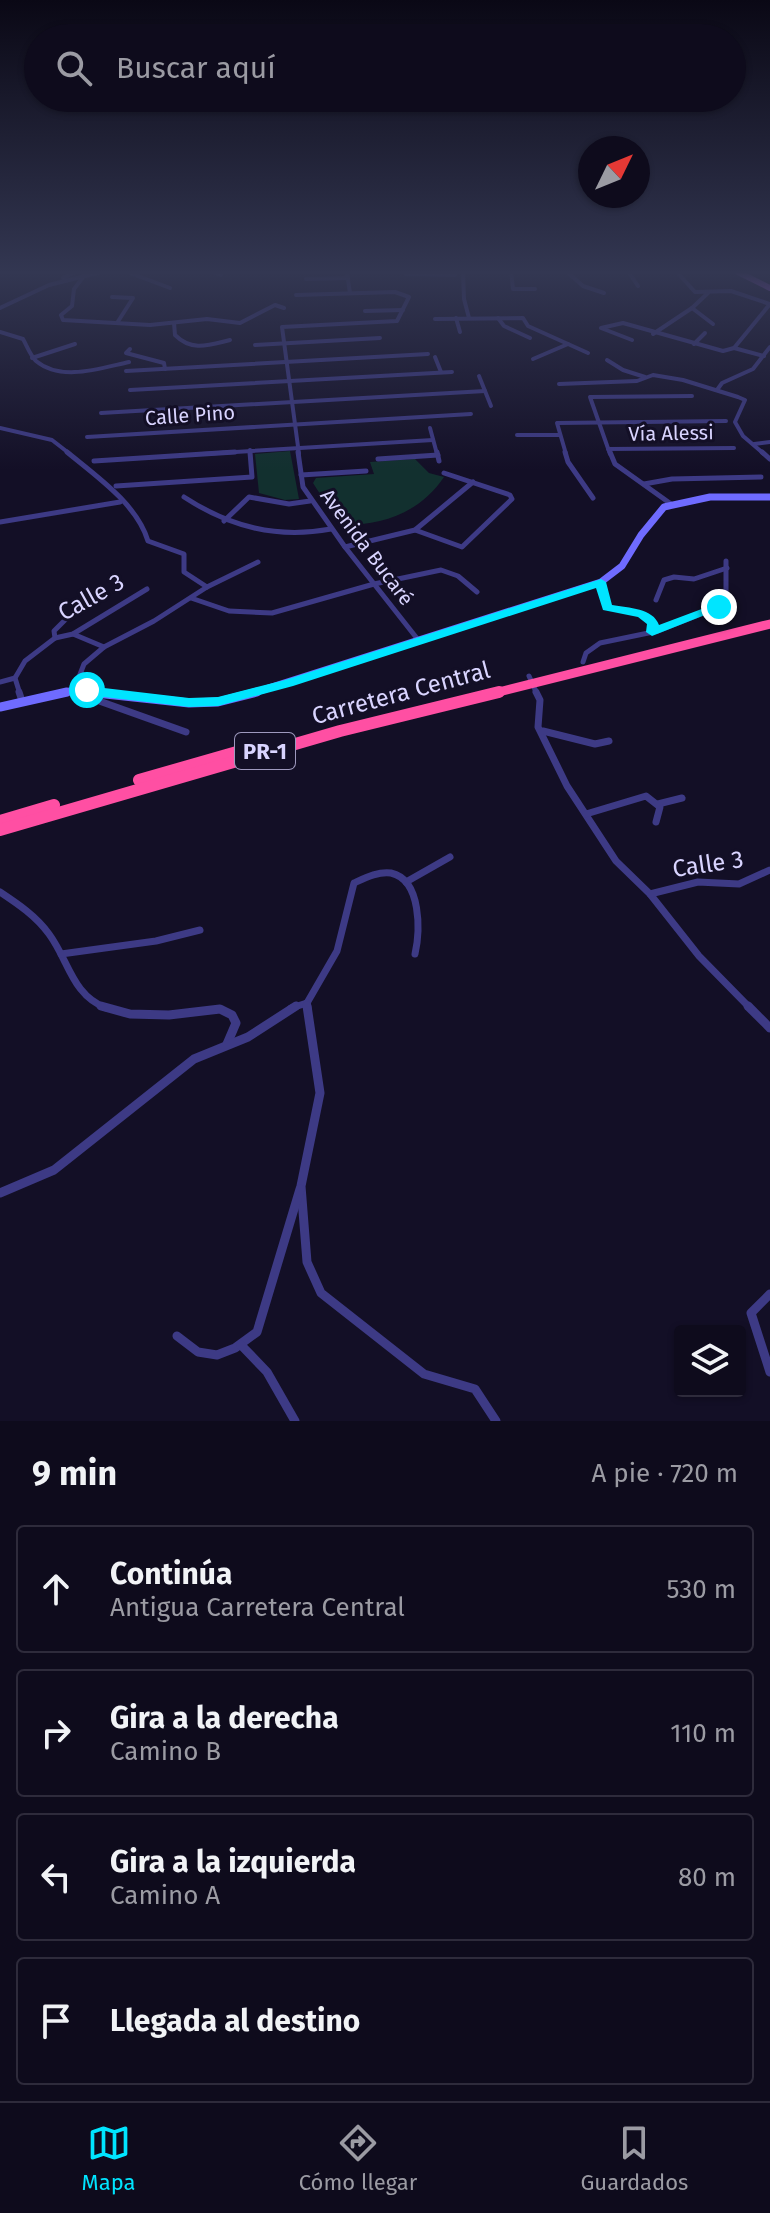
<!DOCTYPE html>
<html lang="es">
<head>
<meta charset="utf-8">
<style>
	:root { --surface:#0e0b1c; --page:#1c1929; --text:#f1f3f6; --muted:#9b9ba3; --line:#2e2b3b; --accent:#00e5ff }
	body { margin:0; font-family:"Fira Sans",sans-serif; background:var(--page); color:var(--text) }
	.controls { position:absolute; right:24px; bottom:24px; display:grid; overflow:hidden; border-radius:8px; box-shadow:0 2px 6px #0004 }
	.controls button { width:72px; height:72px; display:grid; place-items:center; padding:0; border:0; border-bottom:2px solid var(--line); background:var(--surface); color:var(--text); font:40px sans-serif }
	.compass { position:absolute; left:578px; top:136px; width:72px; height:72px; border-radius:50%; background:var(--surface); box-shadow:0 2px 6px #0004; rotate:47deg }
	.stop { position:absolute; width:24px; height:24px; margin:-18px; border:6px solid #00e5ff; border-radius:50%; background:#fff }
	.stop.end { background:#00e5ff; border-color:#fff; box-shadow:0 2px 8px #0008 }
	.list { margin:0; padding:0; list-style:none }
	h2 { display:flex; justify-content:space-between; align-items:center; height:104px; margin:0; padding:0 32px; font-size:34px }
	h2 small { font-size:26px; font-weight:400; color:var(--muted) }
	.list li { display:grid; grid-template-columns:52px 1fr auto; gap:24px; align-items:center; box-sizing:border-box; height:128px; margin:0 16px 16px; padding:0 16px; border:2px solid var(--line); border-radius:8px }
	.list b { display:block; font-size:30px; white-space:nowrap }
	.list p { margin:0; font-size:26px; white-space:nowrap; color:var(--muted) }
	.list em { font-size:26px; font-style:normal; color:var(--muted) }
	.icon { flex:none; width:44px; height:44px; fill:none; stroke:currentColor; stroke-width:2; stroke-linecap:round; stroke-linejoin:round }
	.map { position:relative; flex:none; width:770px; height:1421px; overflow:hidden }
	.search { position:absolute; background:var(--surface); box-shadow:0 2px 6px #0004; left:24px; right:24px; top:24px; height:88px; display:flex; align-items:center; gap:20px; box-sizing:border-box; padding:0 28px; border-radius:44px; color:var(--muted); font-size:30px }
	.sheet { height:680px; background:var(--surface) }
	nav { display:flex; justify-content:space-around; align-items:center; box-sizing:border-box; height:112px; border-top:2px solid var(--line); background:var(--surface); font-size:22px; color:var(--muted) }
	nav a { display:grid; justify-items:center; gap:4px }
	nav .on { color:var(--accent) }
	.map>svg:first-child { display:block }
	.green { fill:#12302f }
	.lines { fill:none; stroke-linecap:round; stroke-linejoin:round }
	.street-far3 { stroke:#3d3a85; stroke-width:4 }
	.street-far2 { stroke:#3d3a85; stroke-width:5 }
	.street-far1 { stroke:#3d3a85; stroke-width:7 }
	.street { stroke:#3d3a85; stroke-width:9 }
	.secondary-far1 { stroke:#6f6bff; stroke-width:7 }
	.secondary { stroke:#6f6bff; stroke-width:9 }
	.primary { stroke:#c25bff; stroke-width:6 }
	.highway-far1 { stroke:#ff4fa3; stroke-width:9 }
	.highway { stroke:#ff4fa3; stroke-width:12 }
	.route { fill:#00e5ff }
	.labels { text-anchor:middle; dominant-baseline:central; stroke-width:6; stroke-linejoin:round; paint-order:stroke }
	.far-street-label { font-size:20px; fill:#d9d4ff; stroke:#130f26 }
	.shield { fill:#130f26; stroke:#9e99be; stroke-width:2 }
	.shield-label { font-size:22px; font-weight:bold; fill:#d9d4ff }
	.street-label { font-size:24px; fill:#d9d4ff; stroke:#130f26 }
</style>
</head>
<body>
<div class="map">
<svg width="770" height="1421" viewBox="0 0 770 1421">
	<rect width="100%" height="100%" fill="#130f26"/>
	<g class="green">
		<path d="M 290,451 L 299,499 L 285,500 L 259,493 L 255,454 Z"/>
		<path d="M 415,459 L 429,473 L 444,477 C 420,513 381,526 340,525 L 313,483 L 316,478 L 374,474 L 370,462 Z"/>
	</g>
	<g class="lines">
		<g class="street-far3">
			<path d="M 125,271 L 170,288"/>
			<path d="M 211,271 L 221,275"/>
			<path d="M 463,271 L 464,299 L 469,318"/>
			<path d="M 511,271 L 513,289 L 535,289"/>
			<path d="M 566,271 L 583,286 L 604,293"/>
			<path d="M 628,271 L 638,286"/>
			<path d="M 676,271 L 695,292 L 731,291 L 770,304"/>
			<path d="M 347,273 L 350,293"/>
			<path d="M 406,274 L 455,275"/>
			<path d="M 84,276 L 74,289 L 72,306 L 61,315 L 63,320 L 150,325 L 207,319 L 240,323 L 275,305 L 284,308"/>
			<path d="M 63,278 L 78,271"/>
			<path d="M 306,279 L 348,278"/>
			<path d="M 296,295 L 395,292 L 409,297 L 397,321 L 282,327 L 299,454"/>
			<path d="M 112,297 L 133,298 L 117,323"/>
			<path d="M 0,308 L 49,285 L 105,271"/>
			<path d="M 692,308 L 713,324"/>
			<path d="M 365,311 L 403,310"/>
			<path d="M 456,318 L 460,332"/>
			<path d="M 498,318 L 504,326 L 530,338"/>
			<path d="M 435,319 L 523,318 L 528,326 L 588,353"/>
			<path d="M 174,323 L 175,335 C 192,352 209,345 230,340"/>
			<path d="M 0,332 L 23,339 C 27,346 30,355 36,361 C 61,382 101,368 129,362"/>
			<path d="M 653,334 L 692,308 L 708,293"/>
			<path d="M 632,340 L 601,328 L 623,323 L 723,351 L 734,348 L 764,356"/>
			<path d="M 694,344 L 705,333"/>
			<path d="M 255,345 L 380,338"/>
			<path d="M 734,348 L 770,304"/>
			<path d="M 130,349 L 126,353 L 164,363 L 165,369"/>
			<path d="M 435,357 L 441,372"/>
			<path d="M 32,358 L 75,344"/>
			<path d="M 533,359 L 568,344"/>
			<path d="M 607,360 L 623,370 L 645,377"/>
			<path d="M 126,371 L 428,354"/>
			<path d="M 479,376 L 491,406"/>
			<path d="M 559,384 L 637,381 L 653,375 L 683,380 L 738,397 L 745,400 L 735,422 L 743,436 L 764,454"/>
			<path d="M 130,390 L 452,372"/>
			<path d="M 717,390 L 722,383 L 753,369 L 770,347"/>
			<path d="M 101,413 L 485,391"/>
			<path d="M 0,428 L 52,440 L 70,454"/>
			<path d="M 430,428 L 437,454"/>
			<path d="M 517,435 L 560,435"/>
			<path d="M 87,437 L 471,414"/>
			<path d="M 754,444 L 770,442"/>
			<path d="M 608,449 L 734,448"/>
			<path d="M 250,450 L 250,454"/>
			<path d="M 202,454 L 433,440"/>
			<path d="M 566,454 L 557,423 L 726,421"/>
			<path d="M 610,454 L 590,397 L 692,396"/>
		</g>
		<g class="street-far2">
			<path d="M 67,452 C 96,476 137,504 148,541 L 184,554 L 184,572 L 207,587"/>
			<path d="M 298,452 L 303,487 L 345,547 L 419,641"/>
			<path d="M 437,452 L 439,461"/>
			<path d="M 565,452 L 568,462 L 593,498"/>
			<path d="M 610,452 L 615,464 L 671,504"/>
			<path d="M 762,452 L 770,459"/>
			<path d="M 378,459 L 438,455"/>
			<path d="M 94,461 L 235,452"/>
			<path d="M 301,475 L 366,471"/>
			<path d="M 644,484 L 672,479 L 761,477"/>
			<path d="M 116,486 L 252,477 L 250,452"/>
			<path d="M 184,497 C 230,527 277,539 331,529"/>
			<path d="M 224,521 L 249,497 L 289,504 L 310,501"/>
			<path d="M 0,522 L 120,502"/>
			<path d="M 415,530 L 462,547 L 512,499 L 510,495 L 444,473"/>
			<path d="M 345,547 L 415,530 L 473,482"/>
			<path d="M 601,582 L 607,607 L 642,614 L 653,622 L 652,632"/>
			<path d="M 191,598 L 229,611 L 272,613 L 374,584 L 441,570 L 458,576 L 477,592"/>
			<path d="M 656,600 L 664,580 L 674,577 L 694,579 L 727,568"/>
			<path d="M 73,634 L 104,647"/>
			<path d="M 55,638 L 73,634 L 147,589"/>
			<path d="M 583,662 L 586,653 L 600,643 L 658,631 L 719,607 L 726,591 L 726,561"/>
			<path d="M 529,676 L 537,694"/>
			<path d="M 0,682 L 15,678"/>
			<path d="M 74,690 L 84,664 L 104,647 L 154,621 L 207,587 L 258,562"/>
			<path d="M 87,690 L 88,694"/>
			<path d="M 20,694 L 15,678 L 25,661 L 55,638 L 54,631 L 66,619 L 98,601"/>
		</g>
		<g class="street-far1">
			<path d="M 19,692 L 22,701"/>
			<path d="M 87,692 L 88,697 L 186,732"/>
			<path d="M 536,692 L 540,700 L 538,727 L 567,786 L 616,861 L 650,894 L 699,956 L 750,1008"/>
			<path d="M 543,731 L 595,744 L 609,741"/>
			<path d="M 658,804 L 682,798"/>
			<path d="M 586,814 L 646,796 L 660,807 L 656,822"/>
			<path d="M 406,882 L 450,857"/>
			<path d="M 0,892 C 18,904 36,916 49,934 C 69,961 72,995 106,1008"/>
			<path d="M 650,894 L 698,882 L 739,884 L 770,870"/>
			<path d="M 61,954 L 156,941 L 200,930"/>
			<path d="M 307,1003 L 308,1008"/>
			<path d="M 307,1003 L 337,951 L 354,883 C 365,878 379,871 391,873 C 422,880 420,932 415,954"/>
			<path d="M 291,1008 L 307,1003"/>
		</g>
		<g class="street">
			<path d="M 101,1006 L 130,1014 L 169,1015 L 220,1009 L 232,1015 L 236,1023 L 227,1044"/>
			<path d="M 307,1006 L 320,1093 L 301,1186 L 307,1262 L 321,1293 L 424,1374 L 475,1389 L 496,1421"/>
			<path d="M 748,1006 L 770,1028"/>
			<path d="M 0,1193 L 54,1170 L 194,1059 L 248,1037 L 296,1006"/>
			<path d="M 770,1294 L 751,1313 L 770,1372"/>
			<path d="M 177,1336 L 198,1352 L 217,1355 L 235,1348 L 257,1332 L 300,1189"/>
			<path d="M 241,1345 L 267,1372 L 295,1421"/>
		</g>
		<g class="secondary-far1">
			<path d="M 59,694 L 74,690 L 105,694"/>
			<path d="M 250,694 L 601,582 L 622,566 L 641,535 L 664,507 L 710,497 L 770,497"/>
		</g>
		<g class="secondary">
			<path d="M 87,692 L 189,703 L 218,702 L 257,692"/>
			<path d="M 0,707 L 67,692"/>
		</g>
		<path class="primary" d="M 736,271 L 770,288"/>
		<path class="highway-far1" d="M 491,694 L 770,624"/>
		<g class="highway">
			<path d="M 139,780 L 265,744"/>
			<path d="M 0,821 L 54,805"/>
			<path d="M 0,830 L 340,731 L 499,692"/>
		</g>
	</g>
	<linearGradient id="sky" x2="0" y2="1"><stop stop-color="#0a0815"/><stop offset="0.58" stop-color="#333752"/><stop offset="1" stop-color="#333752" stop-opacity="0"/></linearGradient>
	<rect width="770" height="470" fill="url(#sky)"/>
	<path class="route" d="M 601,579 L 606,582 L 612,605 C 629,608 653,608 659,625 L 715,604 L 725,607 L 652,636 L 646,632 L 647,624 L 638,617 L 603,610 L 596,588 L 293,686 L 218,706 L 189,707 L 87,695 L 80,690 L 87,686 L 189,698 L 218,697 L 285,680 Z"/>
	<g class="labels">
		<g class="far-street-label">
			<text transform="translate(190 415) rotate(-4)">Calle Pino</text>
			<text transform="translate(671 433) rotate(-1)">Vía Alessi</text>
			<text transform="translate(367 547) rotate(53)">Avenida Bucaré</text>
		</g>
		<rect class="shield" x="235" y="733" width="60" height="36" rx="6"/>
		<g class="shield-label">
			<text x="265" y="751">PR-1</text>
		</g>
		<g class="street-label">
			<text transform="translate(91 597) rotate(-29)">Calle 3</text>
			<text transform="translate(401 693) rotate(-15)">Carretera Central</text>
			<text transform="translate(708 864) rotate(-8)">Calle 3</text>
		</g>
	</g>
</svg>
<div class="controls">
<button><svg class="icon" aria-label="layers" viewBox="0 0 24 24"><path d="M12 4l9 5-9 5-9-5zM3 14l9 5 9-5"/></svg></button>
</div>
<svg class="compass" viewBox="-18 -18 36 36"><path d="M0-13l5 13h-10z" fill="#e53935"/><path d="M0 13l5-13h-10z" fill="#9b9ba3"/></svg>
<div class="stop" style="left:87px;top:690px"></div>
<div class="stop end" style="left:719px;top:607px"></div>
<div class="search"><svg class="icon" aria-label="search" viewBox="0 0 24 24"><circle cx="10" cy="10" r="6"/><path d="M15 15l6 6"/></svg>Buscar aquí</div>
</div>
<section class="sheet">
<h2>9 min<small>A pie · 720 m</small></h2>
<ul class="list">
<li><svg class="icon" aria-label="ahead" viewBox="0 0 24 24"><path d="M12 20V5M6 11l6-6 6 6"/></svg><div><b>Continúa</b><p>Antigua Carretera Central</p></div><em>530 m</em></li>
<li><svg class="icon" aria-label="right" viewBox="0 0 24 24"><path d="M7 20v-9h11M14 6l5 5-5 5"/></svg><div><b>Gira a la derecha</b><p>Camino B</p></div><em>110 m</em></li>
<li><svg class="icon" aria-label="left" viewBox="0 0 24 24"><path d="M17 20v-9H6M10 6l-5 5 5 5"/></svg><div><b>Gira a la izquierda</b><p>Camino A</p></div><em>80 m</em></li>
<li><svg class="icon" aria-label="arrive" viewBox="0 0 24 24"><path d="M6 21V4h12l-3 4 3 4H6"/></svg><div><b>Llegada al destino</b></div></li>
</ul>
</section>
<nav>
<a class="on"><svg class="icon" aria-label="map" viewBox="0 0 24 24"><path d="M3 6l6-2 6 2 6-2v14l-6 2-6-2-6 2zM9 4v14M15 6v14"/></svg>Mapa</a>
<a><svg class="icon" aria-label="directions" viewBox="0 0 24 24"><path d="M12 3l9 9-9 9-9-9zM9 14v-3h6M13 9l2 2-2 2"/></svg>Cómo llegar</a>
<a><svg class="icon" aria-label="saved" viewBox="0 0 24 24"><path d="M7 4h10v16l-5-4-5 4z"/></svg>Guardados</a>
</nav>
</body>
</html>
